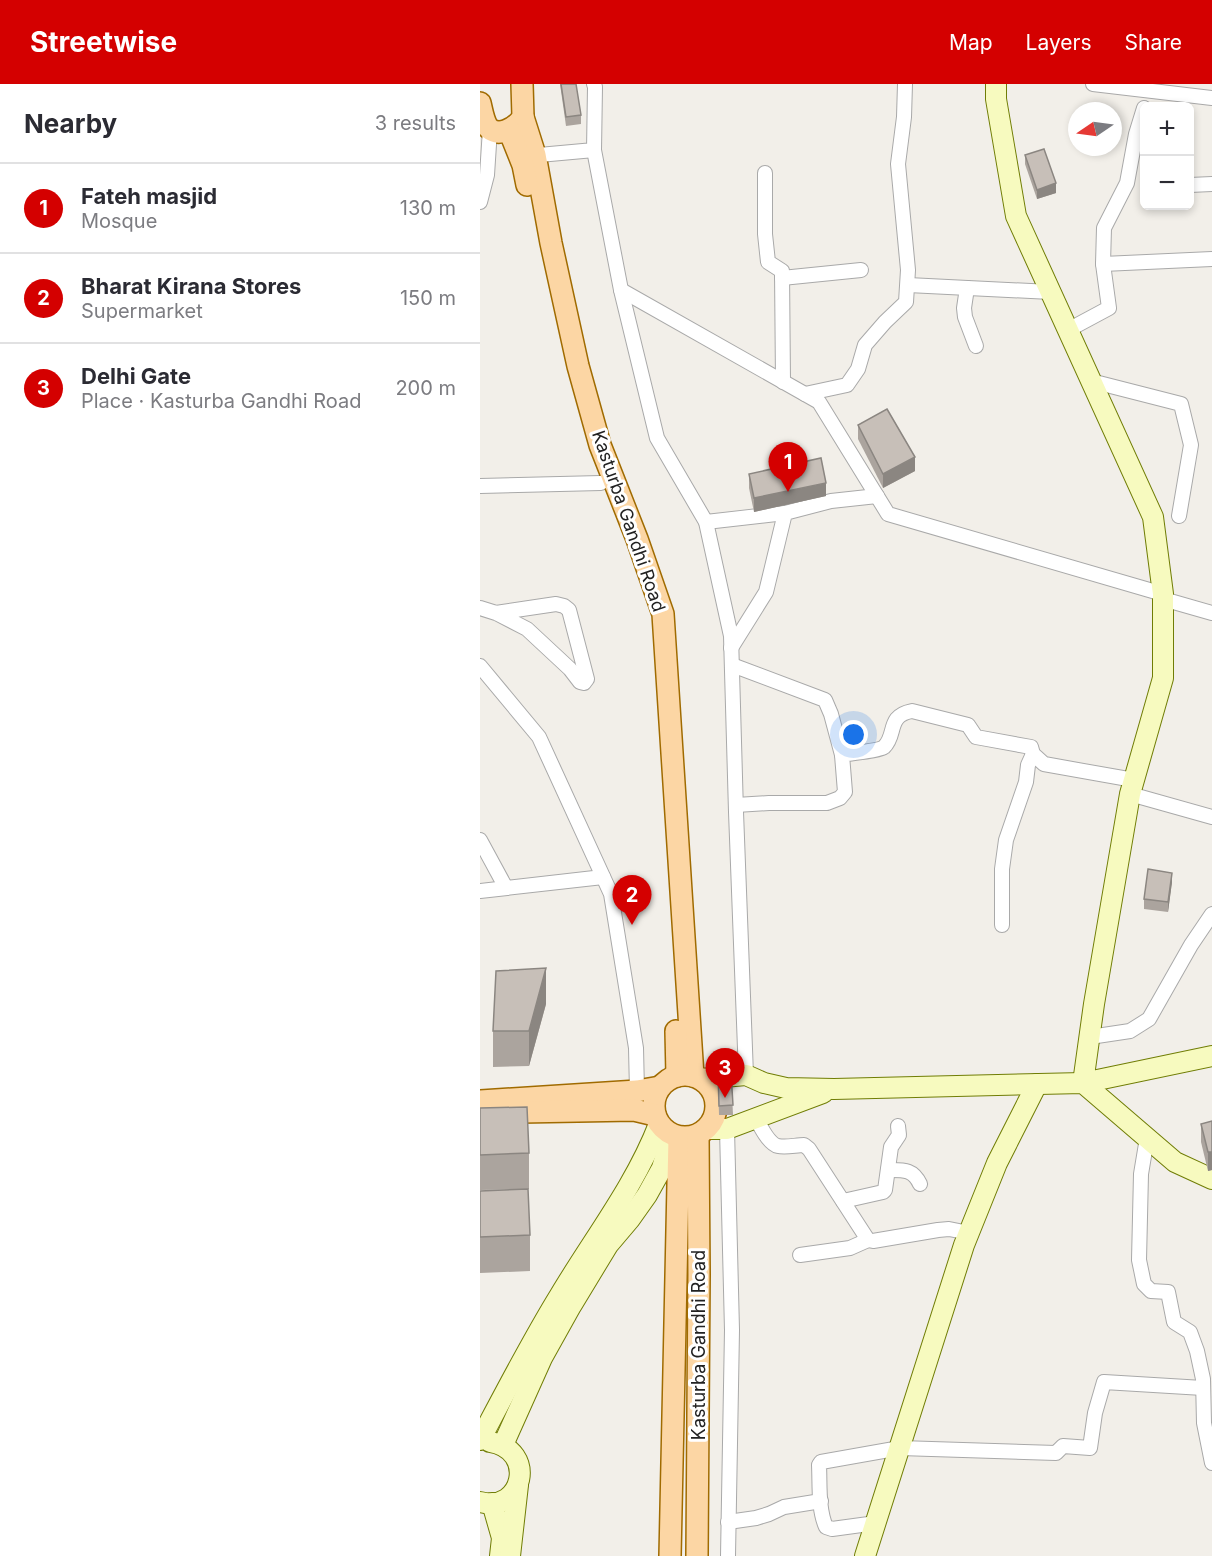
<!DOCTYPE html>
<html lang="en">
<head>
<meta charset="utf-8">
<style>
	:root { --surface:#fff; --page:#f2f2f3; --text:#2b2b33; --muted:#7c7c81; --line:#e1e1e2; --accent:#d40000 }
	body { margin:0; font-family:Inter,sans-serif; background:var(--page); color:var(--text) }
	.controls { position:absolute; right:18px; top:18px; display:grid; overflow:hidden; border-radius:9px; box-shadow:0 3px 9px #0003 }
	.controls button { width:54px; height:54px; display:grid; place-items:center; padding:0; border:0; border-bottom:2px solid var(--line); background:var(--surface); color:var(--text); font:30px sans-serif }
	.compass { position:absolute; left:588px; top:18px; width:54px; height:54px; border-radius:50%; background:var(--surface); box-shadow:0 3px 9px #0003; rotate:257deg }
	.you { position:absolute; left:374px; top:651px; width:21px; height:21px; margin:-15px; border:4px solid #fff; border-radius:50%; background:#1a73e8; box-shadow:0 0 0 9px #1a73e833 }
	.badge { display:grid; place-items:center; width:39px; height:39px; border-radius:50%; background:var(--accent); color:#fff; font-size:20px; font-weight:700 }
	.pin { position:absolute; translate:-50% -50px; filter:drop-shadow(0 2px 3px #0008) }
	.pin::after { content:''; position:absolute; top:32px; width:21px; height:18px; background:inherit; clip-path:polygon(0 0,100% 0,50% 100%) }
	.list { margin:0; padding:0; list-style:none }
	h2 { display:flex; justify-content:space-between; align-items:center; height:78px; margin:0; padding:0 24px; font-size:26px }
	h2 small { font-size:20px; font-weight:400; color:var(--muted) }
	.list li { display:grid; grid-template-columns:39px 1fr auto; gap:18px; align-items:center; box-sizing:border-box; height:90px; padding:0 24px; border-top:2px solid var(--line) }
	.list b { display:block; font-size:22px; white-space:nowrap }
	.list p { margin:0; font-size:20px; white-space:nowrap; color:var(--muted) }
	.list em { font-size:20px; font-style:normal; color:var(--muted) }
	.map { position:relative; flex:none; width:732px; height:1472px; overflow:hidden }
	header { display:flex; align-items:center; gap:36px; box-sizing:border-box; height:84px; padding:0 30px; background:var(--accent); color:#fff }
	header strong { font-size:28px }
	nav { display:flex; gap:33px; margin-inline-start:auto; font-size:21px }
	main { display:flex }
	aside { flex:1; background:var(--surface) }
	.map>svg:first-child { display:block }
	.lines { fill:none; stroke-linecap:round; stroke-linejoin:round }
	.street-casing { stroke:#a9a9a9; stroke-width:16 }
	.secondary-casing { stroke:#707d05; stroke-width:22 }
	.primary-casing { stroke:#a06b00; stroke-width:24 }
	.street { stroke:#fff; stroke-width:14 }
	.secondary { stroke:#f7fabf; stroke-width:20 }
	.primary { stroke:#fcd6a4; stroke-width:21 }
	.wall { fill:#aba49e }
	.shaded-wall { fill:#8b8681 }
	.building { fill:#c7bfb8; stroke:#8b8681; stroke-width:1.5 }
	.labels { text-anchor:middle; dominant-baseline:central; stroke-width:6; stroke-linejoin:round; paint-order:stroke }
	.street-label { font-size:18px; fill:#222; stroke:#fff }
</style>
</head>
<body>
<header>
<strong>Streetwise</strong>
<nav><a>Map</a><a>Layers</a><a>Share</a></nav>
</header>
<main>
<aside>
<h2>Nearby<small>3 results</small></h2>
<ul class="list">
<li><span class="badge">1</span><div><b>Fateh masjid</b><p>Mosque</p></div><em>130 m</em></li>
<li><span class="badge">2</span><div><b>Bharat Kirana Stores</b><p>Supermarket</p></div><em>150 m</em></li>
<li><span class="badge">3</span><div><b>Delhi Gate</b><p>Place · Kasturba Gandhi Road</p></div><em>200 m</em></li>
</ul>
</aside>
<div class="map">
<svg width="732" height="1472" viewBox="0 0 732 1472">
	<rect width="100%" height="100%" fill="#f2efe9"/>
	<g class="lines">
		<g class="street-casing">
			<g id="street">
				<path d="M 613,0 L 732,14"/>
				<path d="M 114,66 L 141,206 L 177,354 L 226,438 L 251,552 L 256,728 L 266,991"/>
				<path d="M 48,72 L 114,66 L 115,3 L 114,0"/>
				<path d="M 285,89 L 285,150 L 288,178 L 302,187 L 303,298"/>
				<path d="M 710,101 L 732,100"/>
				<path d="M 0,118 L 7,91 L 10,45"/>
				<path d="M 623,180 L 732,175"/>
				<path d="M 302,194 L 381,186"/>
				<path d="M 428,201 L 571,208"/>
				<path d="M 487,204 L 484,224 L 485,233 L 496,262"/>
				<path d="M 141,206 L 339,318 L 408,430 L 683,510"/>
				<path d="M 588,246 L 629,224 L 623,180 L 624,144 L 647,99 L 656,50 L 664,24"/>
				<path d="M 611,297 L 701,320 L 711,361 L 699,432"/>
				<path d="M 325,310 L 367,301 L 378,285 L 385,261 L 405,238 L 426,218 L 428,186 L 418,80 L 424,33 L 425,0"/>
				<path d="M 0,402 L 121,399"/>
				<path d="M 226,438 L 305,429"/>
				<path d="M 683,515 L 732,529"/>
				<path d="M 0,524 L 16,529 L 47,545 L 90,585 L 100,598 L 104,599 L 107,595 L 89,526 L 84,522 L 76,520 L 16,529"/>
				<path d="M 251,564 L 286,508 L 305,429 L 351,417 L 397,412"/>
				<path d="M 252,581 L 345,616 L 351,630 L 362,671"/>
				<path d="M 0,582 L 59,653 L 131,810 L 156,964 L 157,1007"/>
				<path d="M 650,710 L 732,733"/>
				<path d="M 256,721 L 289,719 L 347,719 L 360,714 L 365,708 L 362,671 C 370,669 399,667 404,663 C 417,651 406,632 432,627 L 488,641 L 496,653 L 551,663 L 553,670 L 564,680 L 654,696"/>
				<path d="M 0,756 L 26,804"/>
				<path d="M 0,807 L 123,793"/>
				<path d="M 522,841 L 522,785 L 526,756 L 546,698 L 548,681 L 553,670"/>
				<path d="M 610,953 L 650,947 L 669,935 L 711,861 L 732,830"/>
				<path d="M 276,1034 C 280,1042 289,1060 298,1062 C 306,1064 316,1061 324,1061 L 329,1065 L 388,1156 L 393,1157 L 458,1146 L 469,1145 L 489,1149"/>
				<path d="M 247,1045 L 252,1246 L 248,1472"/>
				<path d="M 667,1054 L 661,1090 L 659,1176 L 664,1200 L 671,1207 L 688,1208 L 694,1238 L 710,1248 L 717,1267 L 723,1295 L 724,1339 L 732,1379"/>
				<path d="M 408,1086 C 424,1086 433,1085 440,1100"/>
				<path d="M 363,1117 L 403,1108 L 405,1106 L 411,1063 L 419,1051 L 418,1042"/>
				<path d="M 320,1171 L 370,1164 L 388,1156"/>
				<path d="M 248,1438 L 276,1434 L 289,1430 L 304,1423 L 341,1417"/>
				<path d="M 396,1439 L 352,1445 L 346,1443 C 338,1425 340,1401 339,1381 L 341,1378 L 420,1364 L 576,1369 L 583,1362 L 610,1364 L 615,1329 L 624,1298 L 723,1304"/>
			</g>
		</g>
		<g class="secondary-casing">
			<g id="secondary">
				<path d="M 516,0 L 516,15 L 536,132 L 673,433 L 683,510 L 683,594 L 650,710 L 614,920 L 603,999 L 732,972"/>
				<path d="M 221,995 L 266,991 L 284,999 L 306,1004 L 354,1005 L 603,999 L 695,1078 L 732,1095"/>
				<path d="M 226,1045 L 247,1045 L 343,1009"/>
				<path d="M 0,1356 C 26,1307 51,1258 80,1211 C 114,1154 155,1102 179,1040"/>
				<path d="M 23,1361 L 62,1274 L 91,1222 L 128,1161 L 150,1135 L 167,1111 L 182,1084 L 192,1051"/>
				<path d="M 0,1418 C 43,1430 58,1366 10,1358"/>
				<path d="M 12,1419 L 22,1454 L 20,1472"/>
				<path d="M 30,1472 L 38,1401"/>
				<path d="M 385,1472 L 484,1161 L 517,1079 L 557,1000"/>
			</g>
		</g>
		<g class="primary-casing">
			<g id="primary">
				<path d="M 0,19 C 2,27 3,35 7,42 C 17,56 37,43 43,33 L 42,0"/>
				<path d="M 43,33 L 55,71 L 71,159 L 98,282 L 120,361 L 157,455 L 183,530 L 213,992"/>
				<path d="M 29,46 L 43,81 L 47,101"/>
				<path d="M 196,947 L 197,992"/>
				<circle cx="205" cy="1022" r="31"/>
				<path d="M 0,1017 L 157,1007 L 180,1003"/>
				<path d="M 41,1028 L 154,1026 L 175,1031"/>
				<path d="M 190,1472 L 199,1053"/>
				<path d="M 217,1472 L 219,1190 L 218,1051"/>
			</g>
		</g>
		<use href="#street" class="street"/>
		<use href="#secondary" class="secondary"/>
		<use href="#primary" class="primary"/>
	</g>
	<g class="wall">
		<path d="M 80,0 L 96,0 L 101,31 L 101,40 L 86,42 Z"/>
		<path d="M 545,71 L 576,109 L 557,115 L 545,80 Z"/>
		<path d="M 378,341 L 435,387 L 403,404 L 378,355 Z"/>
		<path d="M 269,390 L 346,412 L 274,428 L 269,404 Z"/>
		<path d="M 692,798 L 688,828 L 664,825 L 664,815 Z"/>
		<path d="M 66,920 L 49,982 L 13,983 L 13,947 Z"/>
		<path d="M 251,988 L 253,1031 L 239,1031 L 238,998 Z"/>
		<path d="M 0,1024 L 49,1069 L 49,1105 L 0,1106 Z"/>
		<path d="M 732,1037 L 732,1086 L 728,1087 L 721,1058 L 721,1040 Z"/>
		<path d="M 0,1107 L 50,1151 L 50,1187 L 0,1189 Z"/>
	</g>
	<g class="shaded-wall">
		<path d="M 576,99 L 576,109 L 557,115 L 557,106 Z"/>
		<path d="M 435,373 L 435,387 L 403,404 L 403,390 Z"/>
		<path d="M 346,399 L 346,412 L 274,428 L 274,414 Z"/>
		<path d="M 692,789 L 692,798 L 688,828 L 688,818 Z"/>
		<path d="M 66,884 L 66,920 L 49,982 L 49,947 Z"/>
		<path d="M 728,1068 L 732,1068 L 732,1086 L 728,1087 Z"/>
	</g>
	<g class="building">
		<path d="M 81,0 L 96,0 L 101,31 L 86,33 Z"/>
		<path d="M 564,65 L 576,99 L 557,106 L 545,71 Z"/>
		<path d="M 407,325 L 435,373 L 403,390 L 378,341 Z"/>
		<path d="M 341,374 L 346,399 L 274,414 L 269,390 Z"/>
		<path d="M 668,785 L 692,789 L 688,818 L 664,815 Z"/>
		<path d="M 66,884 L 49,947 L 13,947 L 16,887 Z"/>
		<path d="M 238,988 L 251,988 L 253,1021 L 239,1022 Z"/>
		<path d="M 47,1023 L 49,1069 L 0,1071 L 0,1024 Z"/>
		<path d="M 732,1037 L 732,1068 L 728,1068 L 721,1040 Z"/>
		<path d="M 48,1105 L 50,1151 L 0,1153 L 0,1107 Z"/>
	</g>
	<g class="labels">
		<g class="street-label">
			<text transform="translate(149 437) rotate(71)">Kasturba Gandhi Road</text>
			<text transform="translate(218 1261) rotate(-90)">Kasturba Gandhi Road</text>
		</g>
	</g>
</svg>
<div class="controls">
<button>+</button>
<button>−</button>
</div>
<svg class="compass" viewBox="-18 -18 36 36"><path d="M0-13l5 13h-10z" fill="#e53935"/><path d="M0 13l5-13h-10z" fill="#7c7c81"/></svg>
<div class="you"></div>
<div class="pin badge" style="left:308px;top:408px">1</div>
<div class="pin badge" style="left:152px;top:841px">2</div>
<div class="pin badge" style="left:245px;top:1014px">3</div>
</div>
</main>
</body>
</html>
